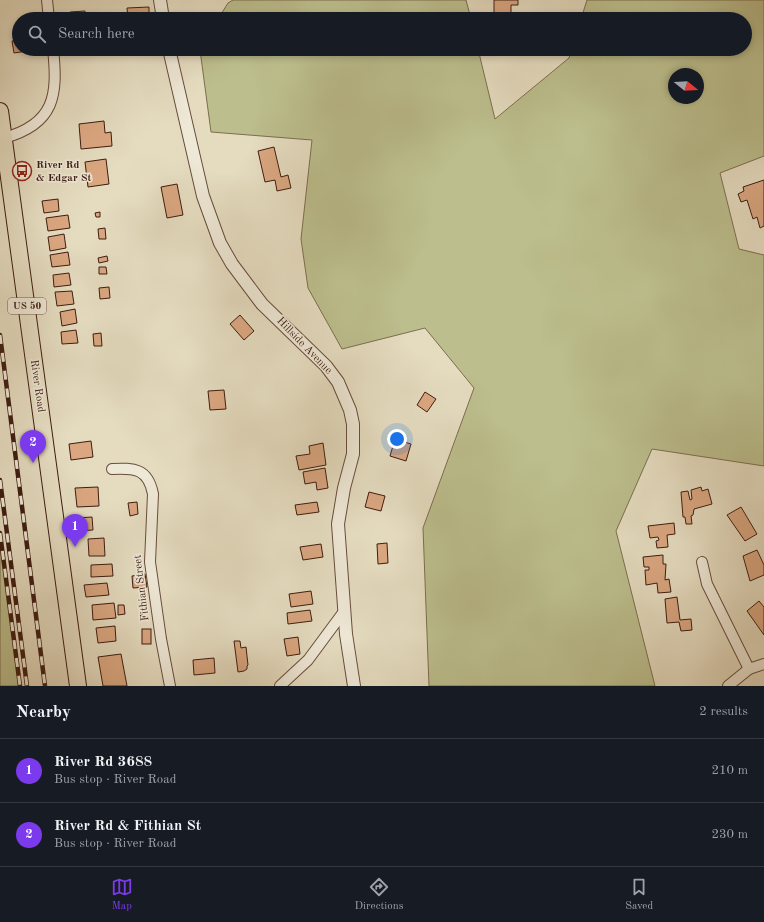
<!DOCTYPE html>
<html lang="en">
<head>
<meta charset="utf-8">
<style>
	:root { --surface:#171b24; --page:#242831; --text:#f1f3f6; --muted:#9ea1a6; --line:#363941; --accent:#7c3aed }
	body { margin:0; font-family:"Old Standard TT",serif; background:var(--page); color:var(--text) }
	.compass { position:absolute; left:668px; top:68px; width:36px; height:36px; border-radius:50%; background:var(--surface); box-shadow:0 2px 6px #0003; rotate:108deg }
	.you { position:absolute; left:397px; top:439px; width:14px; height:14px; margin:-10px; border:3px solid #fff; border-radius:50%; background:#1a73e8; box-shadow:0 0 0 6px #1a73e833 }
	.badge { display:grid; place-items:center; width:26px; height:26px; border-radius:50%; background:var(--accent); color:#fff; font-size:13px; font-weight:700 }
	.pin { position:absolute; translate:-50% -33px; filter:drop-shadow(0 1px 2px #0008) }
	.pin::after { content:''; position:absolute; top:21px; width:14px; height:12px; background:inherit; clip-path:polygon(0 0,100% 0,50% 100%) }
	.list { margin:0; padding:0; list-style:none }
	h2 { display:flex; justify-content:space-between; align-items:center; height:52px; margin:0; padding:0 16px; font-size:17px }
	h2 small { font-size:13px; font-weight:400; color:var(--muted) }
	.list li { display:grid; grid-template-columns:26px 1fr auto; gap:12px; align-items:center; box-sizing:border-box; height:64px; padding:0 16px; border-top:1px solid var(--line) }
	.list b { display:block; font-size:15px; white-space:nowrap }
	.list p { margin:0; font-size:13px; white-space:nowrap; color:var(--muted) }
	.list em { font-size:13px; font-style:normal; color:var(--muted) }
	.icon { flex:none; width:22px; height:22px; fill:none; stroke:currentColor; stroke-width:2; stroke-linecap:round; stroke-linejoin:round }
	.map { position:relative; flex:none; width:764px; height:686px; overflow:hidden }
	.search { position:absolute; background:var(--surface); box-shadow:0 2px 6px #0003; left:12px; right:12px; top:12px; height:44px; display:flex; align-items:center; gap:10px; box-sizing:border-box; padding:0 14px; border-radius:22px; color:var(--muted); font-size:15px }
	.sheet { height:180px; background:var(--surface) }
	nav { display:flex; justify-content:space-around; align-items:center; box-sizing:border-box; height:56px; border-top:1px solid var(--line); background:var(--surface); font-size:11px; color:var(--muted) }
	nav a { display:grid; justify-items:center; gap:2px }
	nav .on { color:var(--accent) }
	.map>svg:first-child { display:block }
	.green { fill:#bcbe8d; stroke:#7d6d4e; fill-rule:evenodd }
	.building { fill:#daa781; stroke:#3e1c10 }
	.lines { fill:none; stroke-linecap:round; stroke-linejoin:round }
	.minor-casing { stroke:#684c3c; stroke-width:12 }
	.tertiary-casing { stroke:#684c3c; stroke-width:14 }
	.primary-casing { stroke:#3e1c10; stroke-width:18 }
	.minor { stroke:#eee8d6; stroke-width:10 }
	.tertiary { stroke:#eee8d6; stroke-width:12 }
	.primary { stroke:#e5dcc0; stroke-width:16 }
	.rail-casing { stroke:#3e1c10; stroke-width:4.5 }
	.rail { stroke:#eee8d6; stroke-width:3; stroke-dasharray:9; stroke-linecap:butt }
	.labels { text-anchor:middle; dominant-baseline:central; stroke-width:3; stroke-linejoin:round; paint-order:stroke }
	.shield { fill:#eee8d6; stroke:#73594b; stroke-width:1 }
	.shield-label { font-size:10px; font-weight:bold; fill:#3e1c10 }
	.poi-label { font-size:11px; font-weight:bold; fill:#3e1c10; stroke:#eee8d6; text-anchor:start }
	.street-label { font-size:11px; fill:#3e1c10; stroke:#eee8d6 }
</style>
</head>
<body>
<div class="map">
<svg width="764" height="686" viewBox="0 0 764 686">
	<rect width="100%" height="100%" fill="#e5dcc0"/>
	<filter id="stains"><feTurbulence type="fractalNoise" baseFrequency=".005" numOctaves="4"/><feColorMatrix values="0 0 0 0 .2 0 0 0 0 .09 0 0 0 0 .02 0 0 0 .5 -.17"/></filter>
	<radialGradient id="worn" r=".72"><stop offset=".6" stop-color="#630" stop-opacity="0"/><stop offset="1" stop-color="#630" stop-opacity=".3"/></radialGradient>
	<g class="green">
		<path d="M 233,0 L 466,0 L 471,19 L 218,19 L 228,3 Z"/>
		<path d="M 587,0 L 764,0 L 764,156 L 720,173 L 739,249 L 764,255 L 764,466 L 652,449 L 616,531 L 655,686 L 429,686 L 423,528 L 474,388 L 425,328 L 342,349 L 308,288 L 301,239 L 312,140 L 211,132 L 200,50 L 478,49 L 495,119 L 569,58 L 572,49 L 745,49 L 745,19 L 581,19 ZM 674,74 L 698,74 L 698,98 L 674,98 Z"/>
		<path d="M 0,533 L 20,686 L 0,686 Z"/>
	</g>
	<g class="building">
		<path d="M 494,0 L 518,0 L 518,5 L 511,5 L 511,14 L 494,14 Z"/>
		<path d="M 149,7 L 149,18 L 128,18 L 127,8 Z"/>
		<path d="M 85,11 L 86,19 L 70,19 L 70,12 Z"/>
		<path d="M 19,40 L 19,49 L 34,50 L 14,53 L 12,41 Z"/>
		<path d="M 72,49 L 89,49 L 89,50 L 72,52 Z"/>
		<path d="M 104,121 L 105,133 L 111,132 L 112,146 L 81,149 L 79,124 Z"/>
		<path d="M 274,147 L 281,177 L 288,175 L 291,188 L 277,191 L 275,180 L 265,182 L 258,151 Z"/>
		<path d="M 106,159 L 109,184 L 88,187 L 85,162 Z"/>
		<path d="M 764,180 L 764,226 L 760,228 L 757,217 L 753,219 L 747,200 L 741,202 L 738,194 L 744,191 L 743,187 Z"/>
		<path d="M 177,184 L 183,215 L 167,218 L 161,187 Z"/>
		<path d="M 58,199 L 59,211 L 44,213 L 42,201 Z"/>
		<path d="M 100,212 L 100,217 L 96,217 L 95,213 Z"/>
		<path d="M 68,215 L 70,228 L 48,231 L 46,218 Z"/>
		<path d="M 105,228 L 106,239 L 99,239 L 98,229 Z"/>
		<path d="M 64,234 L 66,248 L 50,251 L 48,237 Z"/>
		<path d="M 68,252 L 70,265 L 52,267 L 50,255 Z"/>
		<path d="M 107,256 L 108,261 L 99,263 L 98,258 Z"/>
		<path d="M 99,267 L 106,267 L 107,274 L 99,274 Z"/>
		<path d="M 69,273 L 71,285 L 54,287 L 53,275 Z"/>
		<path d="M 109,287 L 110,298 L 100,299 L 99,288 Z"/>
		<path d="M 72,291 L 74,304 L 57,306 L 55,292 Z"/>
		<path d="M 75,309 L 77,323 L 62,326 L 60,312 Z"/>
		<path d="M 240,315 L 254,331 L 244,340 L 230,324 Z"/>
		<path d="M 76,330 L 78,343 L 62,344 L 61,332 Z"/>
		<path d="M 101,333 L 102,346 L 94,346 L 93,334 Z"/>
		<path d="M 224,390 L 226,409 L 210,410 L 208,391 Z"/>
		<path d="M 425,392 L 436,399 L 427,412 L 417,405 Z"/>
		<path d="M 395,439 L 411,444 L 406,461 L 390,456 Z"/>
		<path d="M 91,441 L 93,457 L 71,460 L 69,444 Z"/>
		<path d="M 323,443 L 326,465 L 299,470 L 296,456 L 310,454 L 309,446 Z"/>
		<path d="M 325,468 L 328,488 L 317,490 L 316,482 L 305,484 L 303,472 Z"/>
		<path d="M 98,487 L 99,506 L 77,507 L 75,488 Z"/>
		<path d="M 701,487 L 702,491 L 708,489 L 712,504 L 694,509 L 693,515 L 691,516 L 692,524 L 686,524 L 685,517 L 683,517 L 681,492 L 688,491 L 690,500 L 692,499 L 691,490 Z"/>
		<path d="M 369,492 L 385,496 L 381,511 L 365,507 Z"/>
		<path d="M 137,502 L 138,514 L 130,516 L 128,503 Z"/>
		<path d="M 317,502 L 319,512 L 297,515 L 295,505 Z"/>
		<path d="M 741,507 L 757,534 L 745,541 L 727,515 Z"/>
		<path d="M 92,517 L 93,530 L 77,531 L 76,518 Z"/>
		<path d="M 674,523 L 675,534 L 667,535 L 668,547 L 657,548 L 656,541 L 659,540 L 658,537 L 650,538 L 648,526 Z"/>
		<path d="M 104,538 L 105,556 L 89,556 L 88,539 Z"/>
		<path d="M 387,543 L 388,563 L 378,564 L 377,544 Z"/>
		<path d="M 321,544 L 323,557 L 303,560 L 300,547 Z"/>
		<path d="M 757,550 L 764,565 L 764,575 L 750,581 L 743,556 Z"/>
		<path d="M 663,555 L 663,564 L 666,564 L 665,580 L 669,579 L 671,592 L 658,593 L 657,583 L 646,585 L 645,570 L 649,570 L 649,567 L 644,567 L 643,557 Z"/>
		<path d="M 112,564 L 113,576 L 91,577 L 91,565 Z"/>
		<path d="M 145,574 L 147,587 L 133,588 L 132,576 Z"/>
		<path d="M 107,583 L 109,595 L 86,597 L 84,585 Z"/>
		<path d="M 311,591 L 313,604 L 291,607 L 289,594 Z"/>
		<path d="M 677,597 L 680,620 L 691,619 L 692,630 L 681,631 L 679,622 L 667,623 L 665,599 Z"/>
		<path d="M 759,601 L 764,607 L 764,635 L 747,611 Z"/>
		<path d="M 114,603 L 116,618 L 93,620 L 92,605 Z"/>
		<path d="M 118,605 L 124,605 L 125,614 L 118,615 Z"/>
		<path d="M 310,610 L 312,621 L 288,624 L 287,613 Z"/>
		<path d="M 115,626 L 116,641 L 98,643 L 96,628 Z"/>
		<rect x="142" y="629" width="9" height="15"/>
		<path d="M 298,637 L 300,654 L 287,656 L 284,639 Z"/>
		<path d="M 234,641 L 240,641 L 241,648 L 246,647 L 248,665 L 247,666 L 247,669 L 244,671 L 238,672 Z"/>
		<path d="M 121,654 L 127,686 L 103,686 L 98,657 Z"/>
		<path d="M 214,658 L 215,673 L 194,675 L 193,660 Z"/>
	</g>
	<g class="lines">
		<g class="minor-casing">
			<g id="minor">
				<path d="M 47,0 L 49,19"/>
				<path d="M 4,138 C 55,124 58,95 53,49"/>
				<path d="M 112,469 C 134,468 148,468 153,494 L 150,562 L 161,639 L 170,686"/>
				<path d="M 702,562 L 707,584 L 749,669"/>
				<path d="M 280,686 L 308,660 L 345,610"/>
				<path d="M 728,686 L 749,669 L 764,664"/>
			</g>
		</g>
		<g class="tertiary-casing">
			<g id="tertiary">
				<path d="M 160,0 L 163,19"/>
				<path d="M 169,49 L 203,196 L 220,243 L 232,264 L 262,304 L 326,366 L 338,382 L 350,410 L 353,424 L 353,454 L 344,488 L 338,524 L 346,634 L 354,686"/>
			</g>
		</g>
		<g class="primary-casing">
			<path id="primary" d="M 0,111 L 78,686"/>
		</g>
		<use href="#minor" class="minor"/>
		<use href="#tertiary" class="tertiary"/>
		<use href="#primary" class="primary"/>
		<g class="rail-casing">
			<g id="rail">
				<path d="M 0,335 L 45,686"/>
				<path d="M 0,480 L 27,686"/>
				<path d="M 0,533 L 20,686"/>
			</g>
		</g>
		<use href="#rail" class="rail"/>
	</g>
	<defs>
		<g id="bus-ring" transform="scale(1)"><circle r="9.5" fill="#eee8d6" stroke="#8f2418" stroke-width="1.5"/><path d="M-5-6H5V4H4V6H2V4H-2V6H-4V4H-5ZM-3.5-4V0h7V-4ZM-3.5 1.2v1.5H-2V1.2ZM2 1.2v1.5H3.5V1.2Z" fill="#8f2418"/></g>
	</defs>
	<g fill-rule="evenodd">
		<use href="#bus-ring" x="22" y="171"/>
	</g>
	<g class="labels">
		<rect class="shield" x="8" y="298" width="38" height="16" rx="3"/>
		<g class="shield-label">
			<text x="27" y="306">US 50</text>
		</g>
		<g class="poi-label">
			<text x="36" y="165">River Rd<tspan x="36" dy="13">&amp; Edgar St</tspan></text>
		</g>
		<g class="street-label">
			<text transform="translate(304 346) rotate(46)">Hillside Avenue</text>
			<text transform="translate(37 386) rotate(82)">River Road</text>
			<text transform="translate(142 588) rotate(-97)">Fithian Street</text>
		</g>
	</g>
	<rect width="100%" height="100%" filter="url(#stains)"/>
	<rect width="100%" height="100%" fill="url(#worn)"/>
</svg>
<svg class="compass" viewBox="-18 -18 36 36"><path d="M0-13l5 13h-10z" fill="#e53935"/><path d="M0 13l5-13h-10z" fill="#9ea1a6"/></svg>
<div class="you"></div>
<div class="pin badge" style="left:75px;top:547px">1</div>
<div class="pin badge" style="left:33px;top:463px">2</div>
<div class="search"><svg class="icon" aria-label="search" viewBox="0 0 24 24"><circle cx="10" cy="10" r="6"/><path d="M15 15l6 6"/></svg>Search here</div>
</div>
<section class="sheet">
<h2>Nearby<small>2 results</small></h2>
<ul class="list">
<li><span class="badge">1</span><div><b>River Rd 3688</b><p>Bus stop · River Road</p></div><em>210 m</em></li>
<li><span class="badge">2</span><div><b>River Rd &amp; Fithian St</b><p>Bus stop · River Road</p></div><em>230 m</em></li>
</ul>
</section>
<nav>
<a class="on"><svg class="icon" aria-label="map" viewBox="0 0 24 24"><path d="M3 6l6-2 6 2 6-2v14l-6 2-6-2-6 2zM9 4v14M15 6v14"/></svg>Map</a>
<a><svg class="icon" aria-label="directions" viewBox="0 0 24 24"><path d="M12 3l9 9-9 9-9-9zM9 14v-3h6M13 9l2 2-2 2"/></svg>Directions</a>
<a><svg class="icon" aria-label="saved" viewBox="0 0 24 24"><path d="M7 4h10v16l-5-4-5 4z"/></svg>Saved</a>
</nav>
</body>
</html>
